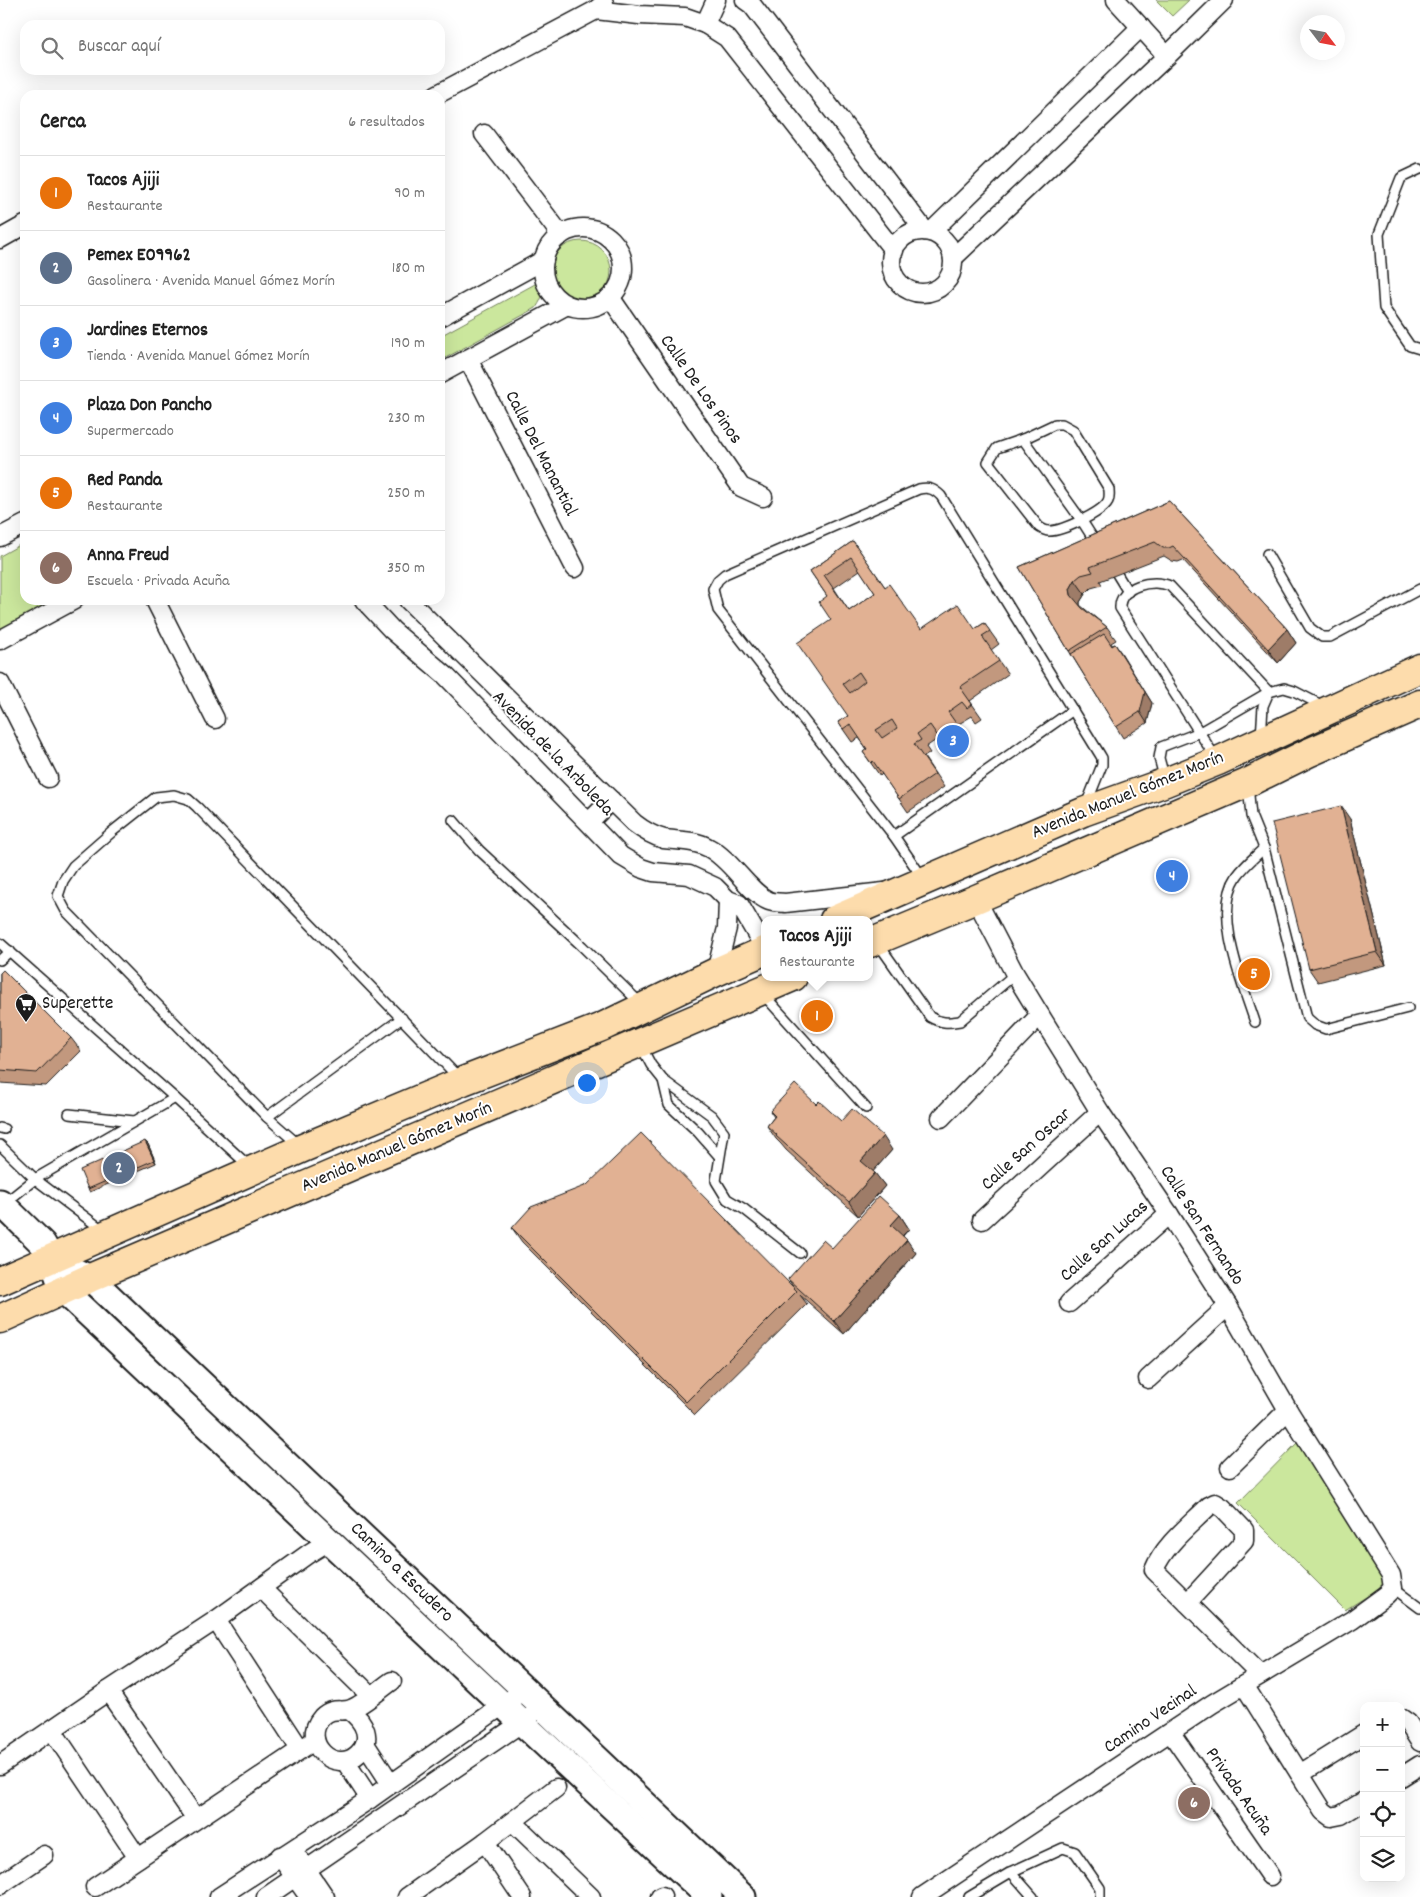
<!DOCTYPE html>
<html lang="es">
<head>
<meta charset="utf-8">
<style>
	:root { --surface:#fff; --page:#f2f2f2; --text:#222; --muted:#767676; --line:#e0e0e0; --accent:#0f766e }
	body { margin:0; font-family:Dekko,sans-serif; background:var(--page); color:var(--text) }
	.controls { position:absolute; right:15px; bottom:15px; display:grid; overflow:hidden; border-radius:10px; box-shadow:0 5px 20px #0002 }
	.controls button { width:45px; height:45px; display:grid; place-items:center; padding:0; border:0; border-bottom:1px solid var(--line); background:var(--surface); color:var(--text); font:25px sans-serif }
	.compass { position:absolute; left:1300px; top:15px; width:45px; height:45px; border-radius:50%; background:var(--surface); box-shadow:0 5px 20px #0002; rotate:122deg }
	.you { position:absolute; left:586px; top:1082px; width:18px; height:18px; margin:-12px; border:4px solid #fff; border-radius:50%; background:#1a73e8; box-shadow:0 0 0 8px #1a73e833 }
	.badge { display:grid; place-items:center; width:32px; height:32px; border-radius:50%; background:var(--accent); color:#fff; font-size:16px; font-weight:700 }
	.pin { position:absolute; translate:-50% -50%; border:2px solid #fff; box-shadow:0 1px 5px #0006 }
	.popup { position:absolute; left:761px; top:916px; width:112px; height:65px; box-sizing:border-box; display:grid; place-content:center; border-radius:10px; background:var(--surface); filter:drop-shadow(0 1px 4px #0005); font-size:16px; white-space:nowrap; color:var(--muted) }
	.popup b { font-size:19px; color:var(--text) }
	.popup::after { content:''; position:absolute; left:50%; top:100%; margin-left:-10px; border:10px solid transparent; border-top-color:var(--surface) }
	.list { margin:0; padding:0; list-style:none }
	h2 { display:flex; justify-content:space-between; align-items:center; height:65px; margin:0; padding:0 20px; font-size:21px }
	h2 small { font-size:16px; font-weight:400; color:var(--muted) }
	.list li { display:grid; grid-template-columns:32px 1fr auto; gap:15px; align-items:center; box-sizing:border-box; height:75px; padding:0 20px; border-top:1px solid var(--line) }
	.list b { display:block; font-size:19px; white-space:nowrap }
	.list p { margin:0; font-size:16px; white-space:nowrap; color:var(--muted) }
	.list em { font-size:16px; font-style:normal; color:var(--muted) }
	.icon { flex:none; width:28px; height:28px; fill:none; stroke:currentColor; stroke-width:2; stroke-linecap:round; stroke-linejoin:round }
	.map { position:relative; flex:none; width:1420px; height:1897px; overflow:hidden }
	.search { position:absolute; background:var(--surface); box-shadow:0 5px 20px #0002; left:20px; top:20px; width:425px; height:55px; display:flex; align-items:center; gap:12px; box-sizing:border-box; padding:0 18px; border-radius:15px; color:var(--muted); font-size:19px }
	.panel { position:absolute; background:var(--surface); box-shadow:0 5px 20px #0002; left:20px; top:90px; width:425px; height:515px; border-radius:15px }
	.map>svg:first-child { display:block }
	.green { fill:#cbe79d; stroke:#74825c }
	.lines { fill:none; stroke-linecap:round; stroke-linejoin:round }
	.lane-casing { stroke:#1c1c1c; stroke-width:12 }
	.street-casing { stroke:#1c1c1c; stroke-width:21 }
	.secondary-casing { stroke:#1c1c1c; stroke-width:29 }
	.primary-casing { stroke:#1c1c1c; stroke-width:31 }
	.lane { stroke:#fff; stroke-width:9 }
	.street { stroke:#fff; stroke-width:18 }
	.secondary { stroke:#fff; stroke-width:25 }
	.primary { stroke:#fddcac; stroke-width:28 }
	.wall { fill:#c2987e; stroke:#1c1c1c; fill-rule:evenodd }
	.shaded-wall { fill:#9e7c67; stroke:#1c1c1c }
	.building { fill:#e1b193; stroke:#1c1c1c; fill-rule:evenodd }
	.labels { text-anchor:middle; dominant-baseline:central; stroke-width:4; stroke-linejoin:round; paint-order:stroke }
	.street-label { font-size:19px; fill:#1c1c1c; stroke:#fff }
	.poi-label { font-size:19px; fill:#1c1c1c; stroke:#fff; text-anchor:start }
</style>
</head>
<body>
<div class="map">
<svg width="1420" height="1897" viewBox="0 0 1420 1897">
	<rect width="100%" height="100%" fill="#fff"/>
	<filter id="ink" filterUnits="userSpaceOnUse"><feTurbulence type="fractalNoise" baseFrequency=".02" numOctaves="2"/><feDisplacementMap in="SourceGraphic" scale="10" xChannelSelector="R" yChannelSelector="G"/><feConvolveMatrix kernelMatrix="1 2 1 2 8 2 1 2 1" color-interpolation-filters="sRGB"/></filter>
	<g filter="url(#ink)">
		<g class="green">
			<path d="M 1156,0 L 1189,0 L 1172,16 Z"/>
			<circle cx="581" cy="271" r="30"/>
			<path d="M 535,284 L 538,284 C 546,292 541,300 536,308 L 440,361 L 440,336 Z"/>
			<path d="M 25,542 L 25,600 L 54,600 L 0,630 L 0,556 Z"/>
			<path d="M 1299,1441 L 1389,1583 L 1345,1610 L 1238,1503 Z"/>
		</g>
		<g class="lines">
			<g class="lane-casing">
				<g id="lane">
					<path d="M 1420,169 L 1401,178 L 1379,234 L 1384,308 L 1410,346 L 1420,349"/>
					<path d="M 1055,424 L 1062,424 L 1073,430 L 1109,489 C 1109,493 1110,497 1108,501 C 1102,513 1062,531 1049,531 C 1045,531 1042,529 1039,527 L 988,462 L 997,448 L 1023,439 Z"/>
					<path d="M 1023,439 L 1082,521 L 1096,543"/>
					<path d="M 1267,554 L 1310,628 L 1322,637 L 1330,637 L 1420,589"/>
					<path d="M 1117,574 L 1128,592"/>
					<path d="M 1261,738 L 1263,706 L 1269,692"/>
					<path d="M 1217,760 L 1120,608 C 1119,586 1153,578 1170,586 L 1269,692 L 1284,688 L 1294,691 L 1325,707"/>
					<path d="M 1165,780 L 1159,758 L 1161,747 L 1200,732 L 1269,692"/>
					<path d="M 1248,785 L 1251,816 L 1264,848 L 1307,1018 L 1315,1025 L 1326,1029 L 1408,1008"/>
					<path d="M 453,820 L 479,850 L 582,946 L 642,1005"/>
					<path d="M 894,836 L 1073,710"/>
					<path d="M 922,877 L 894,836 L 718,610 L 713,589 L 718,580 L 725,574 L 919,489 C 929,487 934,489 941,496 L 1099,753 L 1102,758 L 1102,765 L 1086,805"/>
					<path d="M 877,942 L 930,1017 C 940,1023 948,1023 960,1021 L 1015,974"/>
					<path d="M 0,943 L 175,1098 L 250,1167"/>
					<path d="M 0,960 L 10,951"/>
					<path d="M 763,994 L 866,1108"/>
					<path d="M 1255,1022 C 1243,985 1212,912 1237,876 C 1244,866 1255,857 1264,848"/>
					<path d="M 641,1046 L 651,1065 L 663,1080 L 712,1116 L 724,1132 L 716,1181 L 727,1199 L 744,1209 L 800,1253"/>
					<path d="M 663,1080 L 669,1105 L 698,1132 L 719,1156"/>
					<path d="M 69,1114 L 134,1121"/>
					<path d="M 267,1117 L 402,1018"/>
					<path d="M 0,1128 L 4,1129"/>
					<path d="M 0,1145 L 35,1179 L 175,1098"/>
					<path d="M 300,1146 L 267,1117 L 66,911 L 58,896 L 63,881 L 73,866 L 113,831 L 156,797 L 174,795 L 188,799 L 197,807 L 459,1078"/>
					<path d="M 5,1203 L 35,1179 L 104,1231"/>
					<path d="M 1393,1588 L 1420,1608"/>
					<path d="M 1011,1872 L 1033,1897"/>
					<path d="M 969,1897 L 1011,1872 L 1063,1848 L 1075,1852 L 1100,1888 L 1100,1897"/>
				</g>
			</g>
			<g class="street-casing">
				<g id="street">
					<path d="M 745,0 L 752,5 L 925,231"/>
					<path d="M 1116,0 L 1167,56"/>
					<path d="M 596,10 L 639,15 L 685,17 L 705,24 L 727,38 L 894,251"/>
					<path d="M 705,24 L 716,0"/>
					<path d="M 436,95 L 596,10 L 604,3"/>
					<path d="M 484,134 L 561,235"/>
					<circle cx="583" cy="268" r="40"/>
					<circle cx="922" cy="262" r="31"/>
					<path d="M 931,232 L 1141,27"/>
					<path d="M 0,239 L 25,225"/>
					<path d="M 953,258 L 1167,56 L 1224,0"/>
					<path d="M 610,297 L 741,487 L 763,497"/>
					<path d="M 440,317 L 544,260"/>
					<path d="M 468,359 L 575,568"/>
					<path d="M 440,374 L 567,305"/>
					<path d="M 0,537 L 25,524"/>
					<path d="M 155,600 L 215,719"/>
					<path d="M 364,600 L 392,630 L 445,675 L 621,856 L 641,868 L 653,872 L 689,875 L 715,887 L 728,900 L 739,904 L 764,947"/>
					<path d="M 408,600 L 634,823 C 643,830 653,836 664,839 C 679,841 695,840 709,848 C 732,860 749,893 769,901 C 774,903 780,902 785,903 L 884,892"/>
					<path d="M 0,640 L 74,600"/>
					<path d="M 0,683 L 48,778"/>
					<path d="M 589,822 L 611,800"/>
					<path d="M 716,972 L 727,928 L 728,900"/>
					<path d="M 941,1118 L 1040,1015"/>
					<path d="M 982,1220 L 1100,1112"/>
					<path d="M 1069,1303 L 1169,1214"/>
					<path d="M 1148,1379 L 1228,1306"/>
					<path d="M 1230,1467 L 1288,1410"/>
					<path d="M 261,1588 L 371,1696"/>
					<path d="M 1187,1603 L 1244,1541 L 1244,1530 L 1223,1508 L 1215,1503 L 1209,1506 C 1190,1525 1164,1545 1154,1570 L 1260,1675"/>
					<path d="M 216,1620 L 300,1749"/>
					<path d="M 1244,1685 L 1323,1811 L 1331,1817 L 1341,1815 L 1364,1801"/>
					<path d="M 108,1691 L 196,1819"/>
					<path d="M 349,1710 C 364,1721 374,1739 358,1754 C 335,1776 299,1742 322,1717 C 333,1706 342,1713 351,1709 C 364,1704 379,1690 392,1681"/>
					<path d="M 1401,1718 L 1408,1723 L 1420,1742"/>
					<path d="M 52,1730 L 138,1858"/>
					<path d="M 1171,1733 L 1270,1876"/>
					<path d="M 365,1744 L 391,1784"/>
					<path d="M 345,1761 L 370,1799"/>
					<path d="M 0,1765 L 108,1691 L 216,1620 L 308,1554 L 329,1541"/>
					<path d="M 1300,1774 L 1364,1734"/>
					<path d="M 1401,1777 L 1420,1765"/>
					<path d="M 513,1822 L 591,1897"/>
					<path d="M 485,1842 L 522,1897"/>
					<path d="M 280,1856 L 309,1897"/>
					<path d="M 300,1860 L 325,1897"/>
					<path d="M 0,1885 L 44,1855"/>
					<path d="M 95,1887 L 315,1740"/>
					<path d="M 219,1897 L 370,1799 L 524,1690"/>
					<path d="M 266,1897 L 530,1717"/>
					<path d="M 407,1897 L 485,1842 L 556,1788"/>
					<path d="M 660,1897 L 662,1896"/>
					<path d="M 922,1897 L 1212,1704 L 1352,1620 L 1386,1595 L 1393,1588 L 1391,1575 L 1288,1410 L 1228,1306 L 1169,1214 L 1100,1112 L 1040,1015 L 1015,974 L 976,899"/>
				</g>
			</g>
			<g class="secondary-casing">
				<g id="secondary">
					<path d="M 0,1202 L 43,1244 L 52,1260 L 63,1290 L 504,1706 L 709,1897"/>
					<path d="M 73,1270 L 90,1278 L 743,1897"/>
				</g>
			</g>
			<g class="primary-casing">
				<g id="primary">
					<path d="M 834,920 L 1083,812 L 1166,782 L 1218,761 L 1420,668"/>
					<path d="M 870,943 L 976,899 L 1247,783 L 1308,753 L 1420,704"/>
					<path d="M 0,1281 L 303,1148 L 463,1081 L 602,1027 L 716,972 L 764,951"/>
					<path d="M 0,1319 L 90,1278 L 793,977"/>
				</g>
			</g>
			<use href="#lane" class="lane"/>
			<use href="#street" class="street"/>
			<use href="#secondary" class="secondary"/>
			<use href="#primary" class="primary"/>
		</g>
		<g class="wall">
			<path d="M 1169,501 L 1287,629 L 1296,643 L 1278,663 L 1183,560 L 1178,562 L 1172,561 L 1164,556 L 1100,581 L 1102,585 L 1091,588 L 1085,594 L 1080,602 L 1080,605 L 1107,627 L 1116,640 L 1111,643 L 1112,645 L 1115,644 L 1122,654 L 1152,703 L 1147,723 L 1123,738 L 1069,651 L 1019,567 Z"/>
			<path d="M 853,541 L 885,587 L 921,629 L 975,629 L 984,623 L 999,644 L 991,650 L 1008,674 L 970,701 L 982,718 L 976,722 L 972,716 L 957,725 L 969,742 L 951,755 L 939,738 L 926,747 L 930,753 L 924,757 L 944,787 L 908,812 L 882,774 L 880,776 L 863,752 L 867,749 L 859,738 L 852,742 L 838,722 L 848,716 L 827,596 L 810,571 ZM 860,570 L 875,593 L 849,611 L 834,588 Z"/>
			<path d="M 1350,819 L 1386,965 L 1318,982 L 1309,969 Z"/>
			<path d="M 0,973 L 71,1038 L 81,1051 L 46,1086 L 0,1083 Z"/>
			<path d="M 816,1104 L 841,1121 L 892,1150 L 873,1171 L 885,1186 L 858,1216 L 786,1150 L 781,1144 L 776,1139 L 767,1126 L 774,1117 L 770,1111 Z"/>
			<path d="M 148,1144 L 156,1163 L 90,1192 L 88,1189 Z"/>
			<path d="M 900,1215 L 909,1229 L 903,1236 L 916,1253 L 844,1334 L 800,1295 L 807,1304 L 695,1415 L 522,1242 L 512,1228 L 794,1288 L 788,1279 L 832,1248 Z"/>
		</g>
		<g class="shaded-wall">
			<path d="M 1075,580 L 1085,594 L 1080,602 L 1080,608 L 1071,595 L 1070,589 Z"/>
			<path d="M 1287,629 L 1296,643 L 1278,663 L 1268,649 Z"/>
			<path d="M 1115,644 L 1152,703 L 1147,723 L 1140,712 Z"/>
			<path d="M 1341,806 L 1350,819 L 1386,965 L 1377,952 Z"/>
			<path d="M 883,1136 L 892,1150 L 871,1174 L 861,1161 Z"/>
			<path d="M 145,1141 L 148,1144 L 156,1163 L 154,1160 Z"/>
			<path d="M 875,1173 L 885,1186 L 858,1216 L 849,1202 Z"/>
			<path d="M 900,1215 L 909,1229 L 900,1238 L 891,1225 Z"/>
			<path d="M 907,1240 L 916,1253 L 844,1334 L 834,1321 Z"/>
		</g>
		<g class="building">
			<path d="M 1169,501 L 1287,629 L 1268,649 L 1173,546 L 1169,548 L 1163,548 L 1155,542 L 1090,567 L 1093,572 L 1081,575 L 1075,580 L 1070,589 L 1071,595 L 1082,608 L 1107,627 L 1069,651 L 1019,567 Z"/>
			<path d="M 853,541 L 885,587 L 889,584 L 921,629 L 958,604 L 975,629 L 984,623 L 990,631 L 982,636 L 999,661 L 960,687 L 972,704 L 967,708 L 962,702 L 948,712 L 960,729 L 942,742 L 930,725 L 917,734 L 921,740 L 914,744 L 935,774 L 899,799 L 873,761 L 871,763 L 863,752 L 867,749 L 850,724 L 843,729 L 838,722 L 848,716 L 797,643 L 831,620 L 819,602 L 827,596 L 810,571 ZM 851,557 L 875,593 L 849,611 L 824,575 ZM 859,672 L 865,681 L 850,693 L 843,684 ZM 892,720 L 897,728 L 882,738 L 876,730 Z"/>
			<path d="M 1104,634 L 1112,646 L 1115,644 L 1145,692 L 1140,712 L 1116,727 L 1071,654 Z"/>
			<path d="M 1341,806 L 1377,952 L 1309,969 L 1272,823 Z"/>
			<path d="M 3,970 L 71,1038 L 37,1073 L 0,1070 L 0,973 Z"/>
			<path d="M 795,1084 L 816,1104 L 819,1101 L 841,1121 L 852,1109 L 883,1136 L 861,1161 L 875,1173 L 849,1202 L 776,1136 L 777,1135 L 767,1126 L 775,1116 L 770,1111 Z"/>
			<path d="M 641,1133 L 797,1291 L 686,1402 L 512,1228 L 531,1207 L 587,1185 Z"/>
			<path d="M 145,1141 L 154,1160 L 88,1189 L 80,1170 Z"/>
			<path d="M 879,1196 L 900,1215 L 891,1225 L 907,1240 L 834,1321 L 788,1279 L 823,1240 L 832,1248 Z"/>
		</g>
	</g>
	<defs>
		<g id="supermarket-pin" transform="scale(1.125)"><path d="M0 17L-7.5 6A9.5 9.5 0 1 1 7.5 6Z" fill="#1c1c1c" stroke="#fff"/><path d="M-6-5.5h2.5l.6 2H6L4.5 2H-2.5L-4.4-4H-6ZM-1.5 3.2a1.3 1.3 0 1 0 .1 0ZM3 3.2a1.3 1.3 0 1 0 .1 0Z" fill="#fff"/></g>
	</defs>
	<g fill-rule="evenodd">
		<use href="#supermarket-pin" x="26" y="1004"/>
	</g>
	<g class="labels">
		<g class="street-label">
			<text transform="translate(700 390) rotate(55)">Calle De Los Pinos</text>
			<text transform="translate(540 454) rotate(63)">Calle Del Manantial</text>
			<text transform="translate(552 754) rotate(46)">Avenida de la Arboleda</text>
			<text transform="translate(1128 796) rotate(-22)">Avenida Manuel Gómez Morín</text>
			<text transform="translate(397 1148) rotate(-23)">Avenida Manuel Gómez Morín</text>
			<text transform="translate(1027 1150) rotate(-42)">Calle San Oscar</text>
			<text transform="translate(1201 1226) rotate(57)">Calle San Fernando</text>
			<text transform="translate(1105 1242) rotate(-42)">Calle San Lucas</text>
			<text transform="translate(401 1573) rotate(44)">Camino a Escudero</text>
			<text transform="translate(1151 1720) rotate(-34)">Camino Vecinal</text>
			<text transform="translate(1238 1792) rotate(55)">Privada Acuña</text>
		</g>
		<g class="poi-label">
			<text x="42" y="1004">Superette</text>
		</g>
	</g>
</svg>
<div class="controls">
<button>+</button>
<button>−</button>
<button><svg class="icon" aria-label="locate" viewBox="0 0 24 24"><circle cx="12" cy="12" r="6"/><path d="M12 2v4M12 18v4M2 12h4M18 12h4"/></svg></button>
<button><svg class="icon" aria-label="layers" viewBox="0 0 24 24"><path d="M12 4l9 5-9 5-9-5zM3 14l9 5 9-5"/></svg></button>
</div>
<svg class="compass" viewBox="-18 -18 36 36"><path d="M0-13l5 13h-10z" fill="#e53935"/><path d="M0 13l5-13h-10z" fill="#767676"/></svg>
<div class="you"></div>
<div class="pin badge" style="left:817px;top:1016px;background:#e8710a">1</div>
<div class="popup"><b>Tacos Ajiji</b>Restaurante</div>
<div class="pin badge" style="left:119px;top:1168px;background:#5c6f8a">2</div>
<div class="pin badge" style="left:953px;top:741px;background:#3f7fe0">3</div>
<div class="pin badge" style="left:1172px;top:876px;background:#3f7fe0">4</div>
<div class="pin badge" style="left:1254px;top:974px;background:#e8710a">5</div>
<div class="pin badge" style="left:1194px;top:1803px;background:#8d6e63">6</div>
<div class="search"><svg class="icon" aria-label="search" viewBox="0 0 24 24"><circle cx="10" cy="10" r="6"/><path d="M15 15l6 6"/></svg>Buscar aquí</div>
<section class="panel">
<h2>Cerca<small>6 resultados</small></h2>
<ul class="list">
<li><span class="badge" style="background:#e8710a">1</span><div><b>Tacos Ajiji</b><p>Restaurante</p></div><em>90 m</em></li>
<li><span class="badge" style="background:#5c6f8a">2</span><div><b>Pemex E09962</b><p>Gasolinera · Avenida Manuel Gómez Morín</p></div><em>180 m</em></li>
<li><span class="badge" style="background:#3f7fe0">3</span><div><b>Jardines Eternos</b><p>Tienda · Avenida Manuel Gómez Morín</p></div><em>190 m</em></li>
<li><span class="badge" style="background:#3f7fe0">4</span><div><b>Plaza Don Pancho</b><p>Supermercado</p></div><em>230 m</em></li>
<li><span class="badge" style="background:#e8710a">5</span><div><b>Red Panda</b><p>Restaurante</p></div><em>250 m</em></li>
<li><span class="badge" style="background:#8d6e63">6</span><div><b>Anna Freud</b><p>Escuela · Privada Acuña</p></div><em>350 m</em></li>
</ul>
</section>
</div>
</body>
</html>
